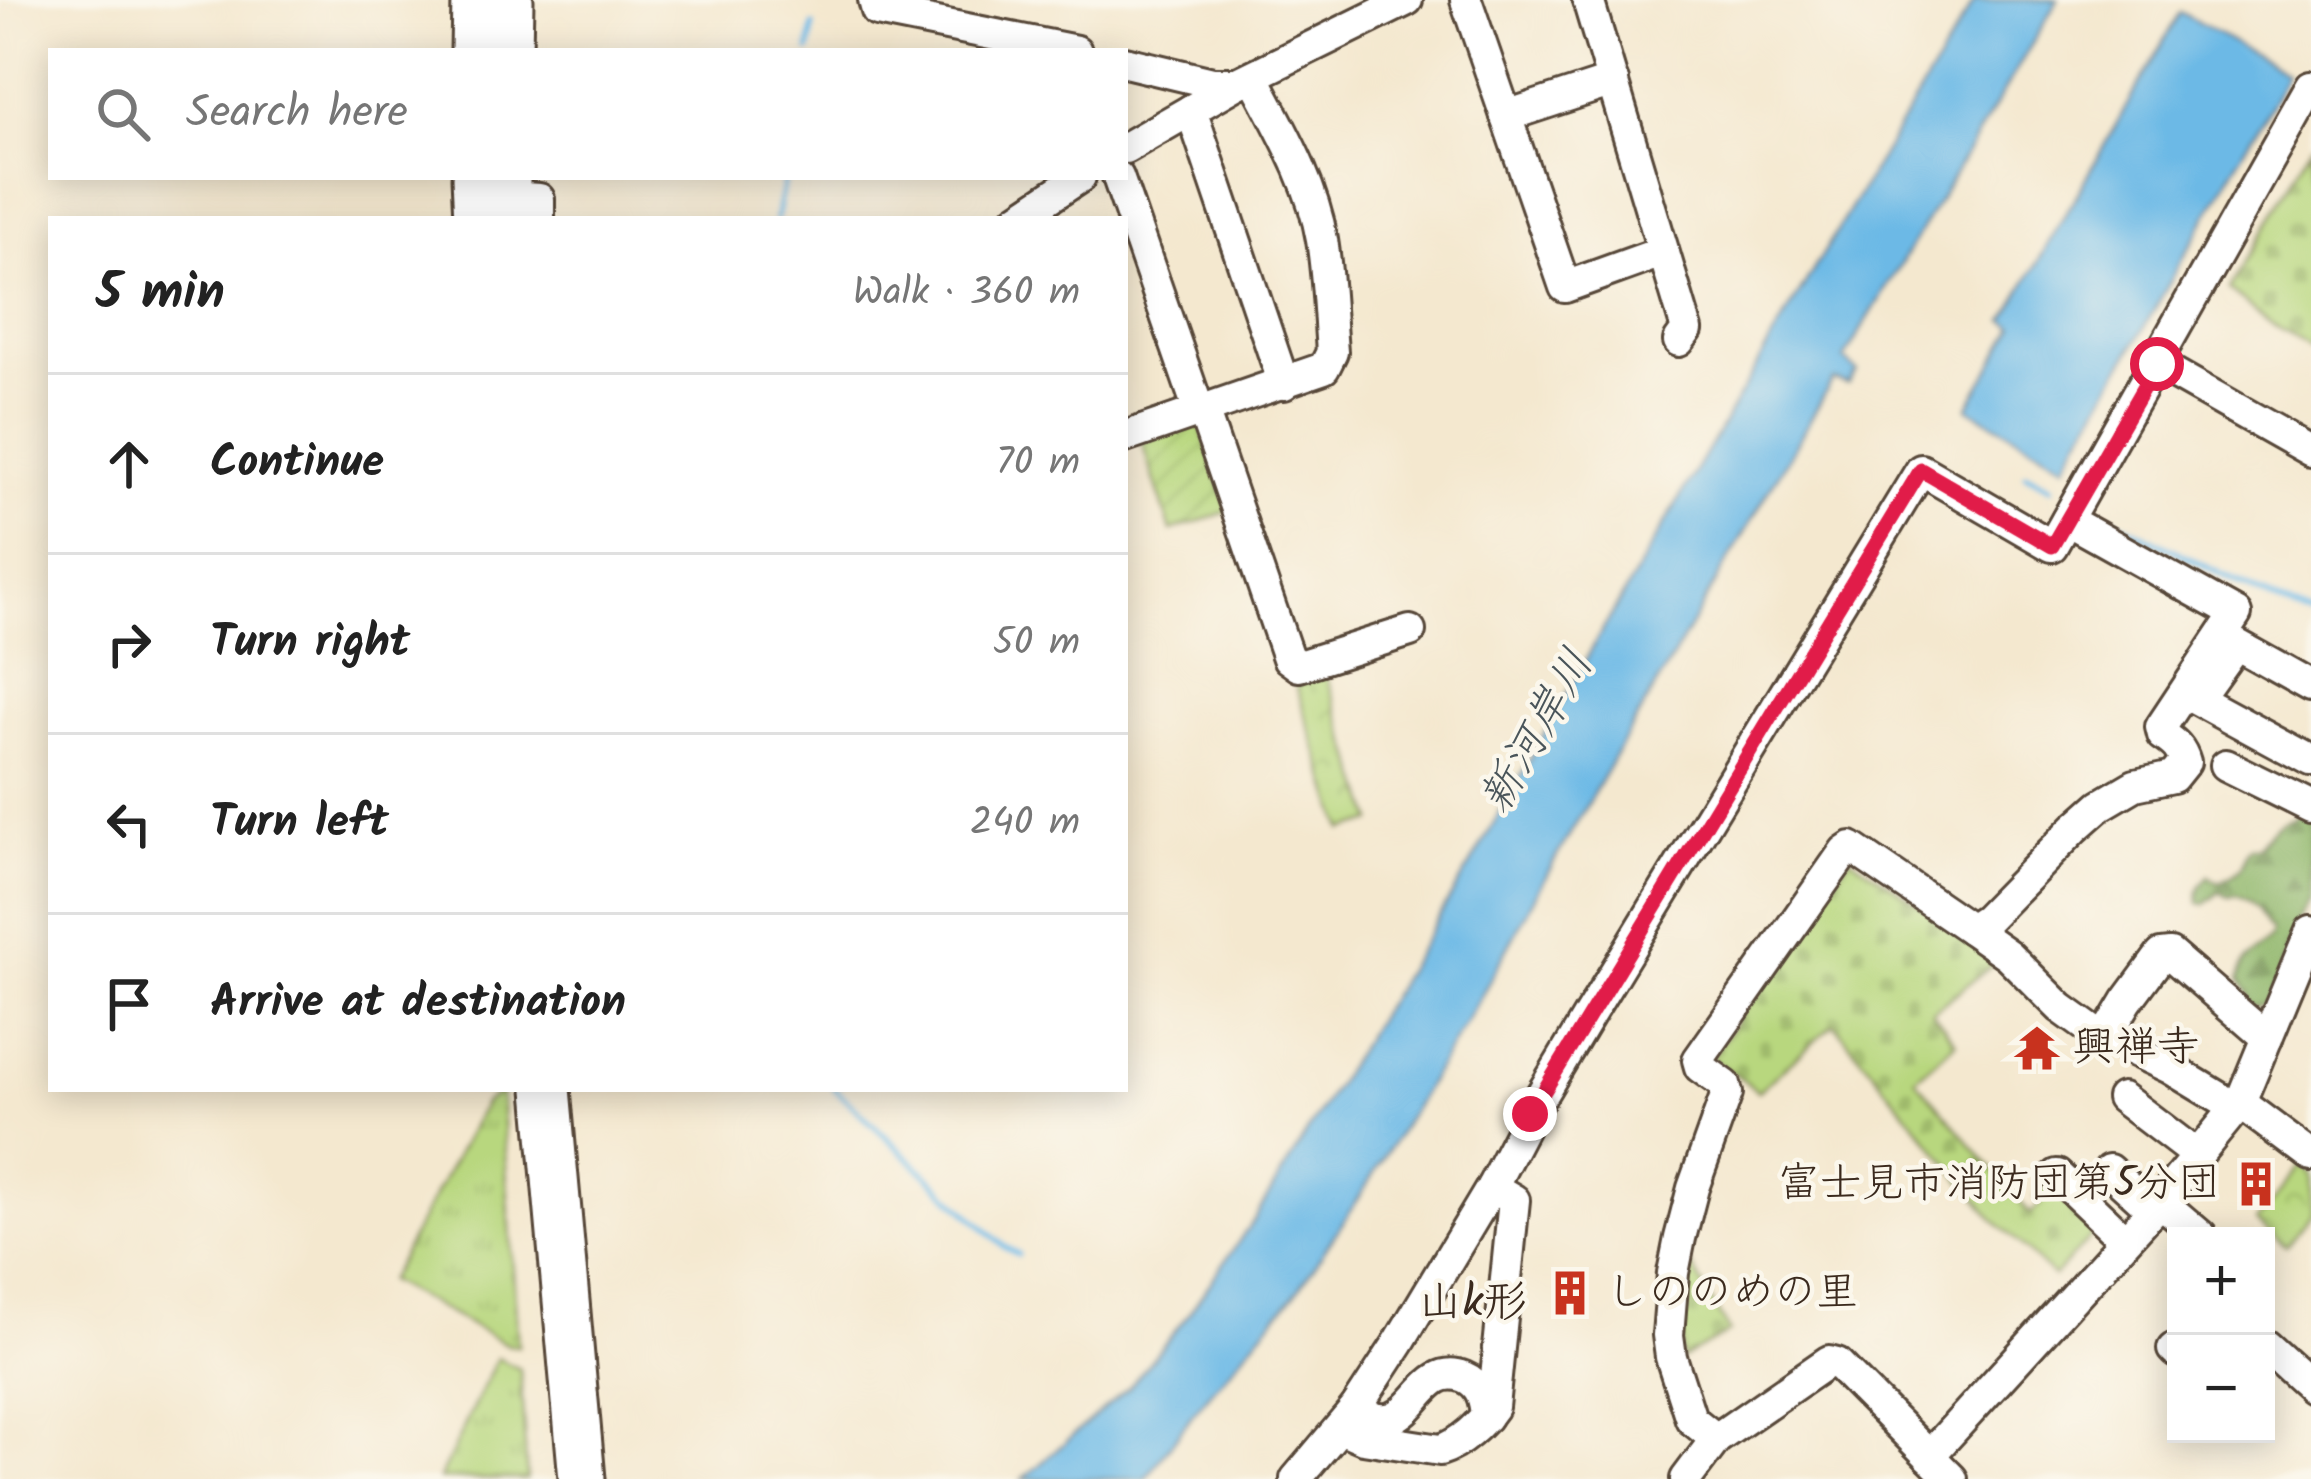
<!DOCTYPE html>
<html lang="en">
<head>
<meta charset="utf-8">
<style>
	:root { --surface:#fff; --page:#f2f2f2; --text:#222; --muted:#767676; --line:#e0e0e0 }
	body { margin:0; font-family:Kalam,"Klee One",sans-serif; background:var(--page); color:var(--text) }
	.controls { position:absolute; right:36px; bottom:36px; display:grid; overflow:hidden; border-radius:0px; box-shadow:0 6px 30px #0003 }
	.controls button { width:108px; height:108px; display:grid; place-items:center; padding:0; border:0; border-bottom:3px solid var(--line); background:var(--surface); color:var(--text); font:60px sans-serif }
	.stop { position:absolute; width:36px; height:36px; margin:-27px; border:9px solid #e11d48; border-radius:50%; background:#fff }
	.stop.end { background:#e11d48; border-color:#fff; box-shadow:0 3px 12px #0008 }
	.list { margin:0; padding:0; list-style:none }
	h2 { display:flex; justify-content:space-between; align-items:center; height:156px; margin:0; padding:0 48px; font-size:51px }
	h2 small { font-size:39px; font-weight:400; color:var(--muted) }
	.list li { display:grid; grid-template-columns:78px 1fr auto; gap:36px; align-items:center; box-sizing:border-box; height:180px; padding:0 48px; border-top:3px solid var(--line) }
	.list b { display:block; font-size:45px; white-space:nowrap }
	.list em { font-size:39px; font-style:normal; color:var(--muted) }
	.icon { flex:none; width:66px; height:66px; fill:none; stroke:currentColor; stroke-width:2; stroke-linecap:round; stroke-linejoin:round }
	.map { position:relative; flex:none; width:2311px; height:1479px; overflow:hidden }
	.search { position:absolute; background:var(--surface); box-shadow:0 6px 30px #0003; left:48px; top:48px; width:1080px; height:132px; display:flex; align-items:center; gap:30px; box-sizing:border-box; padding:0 42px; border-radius:0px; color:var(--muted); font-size:45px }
	.panel { position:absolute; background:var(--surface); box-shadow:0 6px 30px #0003; left:48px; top:216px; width:1080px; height:876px; border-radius:0px }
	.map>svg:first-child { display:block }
	.grass { fill:url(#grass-tufts); stroke:#7a804e; stroke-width:3 }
	.forest { fill:url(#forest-firs); stroke:#667146; stroke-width:3 }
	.cemetery { fill:url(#cemetery-stones); stroke:#7a804e; stroke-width:3 }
	.park { fill:url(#park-crowns); stroke:#7a804e; stroke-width:3 }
	.garden { fill:url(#garden-furrows); stroke:#7a804e; stroke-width:3 }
	.water { fill:#6cb9e6; stroke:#547282; stroke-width:3 }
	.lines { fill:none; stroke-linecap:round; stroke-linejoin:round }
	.stream { stroke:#6cb9e6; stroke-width:6 }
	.minor-casing { stroke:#574639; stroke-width:36 }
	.highway-casing { stroke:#574639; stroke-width:51 }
	.minor { stroke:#fff; stroke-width:30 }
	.highway { stroke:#fff; stroke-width:45 }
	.route { stroke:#e11d48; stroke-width:15 }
	.labels { text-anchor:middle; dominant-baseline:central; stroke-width:9; stroke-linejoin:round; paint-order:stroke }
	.poi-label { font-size:42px; fill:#3b2a1e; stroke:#fbf7ec; text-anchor:start }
	.water-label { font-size:45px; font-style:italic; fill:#4a555a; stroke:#fbf7ec }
	.neighbourhood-label { font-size:45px; fill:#3b2a1e; stroke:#fbf7ec }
</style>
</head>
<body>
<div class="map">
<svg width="2311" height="1479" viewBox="0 0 2311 1479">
	<defs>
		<pattern id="grass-tufts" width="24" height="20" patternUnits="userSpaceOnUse" patternTransform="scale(3)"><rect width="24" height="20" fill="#b8d77e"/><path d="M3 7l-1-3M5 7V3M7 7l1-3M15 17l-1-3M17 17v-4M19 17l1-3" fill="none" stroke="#9fb96c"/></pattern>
		<pattern id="forest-firs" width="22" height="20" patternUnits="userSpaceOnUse" patternTransform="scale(3)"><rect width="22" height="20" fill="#92b86d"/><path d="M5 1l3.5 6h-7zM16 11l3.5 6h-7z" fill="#789659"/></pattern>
		<pattern id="cemetery-stones" width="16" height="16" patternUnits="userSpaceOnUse" patternTransform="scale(3)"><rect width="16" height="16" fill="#b8d77e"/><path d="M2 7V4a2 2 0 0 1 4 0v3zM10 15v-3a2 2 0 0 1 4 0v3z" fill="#9fb96c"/></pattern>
		<pattern id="park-crowns" width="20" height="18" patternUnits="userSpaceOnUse" patternTransform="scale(3)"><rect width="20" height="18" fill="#b8d77e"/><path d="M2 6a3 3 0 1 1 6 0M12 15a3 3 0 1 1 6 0" fill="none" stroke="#9fb96c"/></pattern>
		<pattern id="garden-furrows" width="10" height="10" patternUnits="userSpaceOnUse" patternTransform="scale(3)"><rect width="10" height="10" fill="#b8d77e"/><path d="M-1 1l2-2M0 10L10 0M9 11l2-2" fill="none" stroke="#9fb96c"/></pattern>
	</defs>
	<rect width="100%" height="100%" fill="#fbf7ec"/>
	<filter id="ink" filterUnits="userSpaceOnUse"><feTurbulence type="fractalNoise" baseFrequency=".00833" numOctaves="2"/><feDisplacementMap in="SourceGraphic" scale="24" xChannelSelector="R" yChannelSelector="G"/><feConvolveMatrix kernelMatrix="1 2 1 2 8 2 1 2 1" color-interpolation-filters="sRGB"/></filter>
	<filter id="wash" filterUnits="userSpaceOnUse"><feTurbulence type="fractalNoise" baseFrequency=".004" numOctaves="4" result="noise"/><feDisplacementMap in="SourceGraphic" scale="48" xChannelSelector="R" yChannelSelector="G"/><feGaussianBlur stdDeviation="2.7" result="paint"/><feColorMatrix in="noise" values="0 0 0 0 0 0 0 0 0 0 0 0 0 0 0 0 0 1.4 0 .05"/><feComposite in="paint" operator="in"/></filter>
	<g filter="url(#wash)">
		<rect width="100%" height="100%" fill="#f4e8cf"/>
		<g class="grass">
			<path d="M 501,1092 L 518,1346 L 508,1345 L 388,1281 L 485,1102 Z"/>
			<path d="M 497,1358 L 520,1369 L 527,1479 L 439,1479 Z"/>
		</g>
		<path class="forest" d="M 2296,814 L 2311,816 L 2311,899 L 2295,926 L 2294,940 L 2282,960 L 2276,981 L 2264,1004 L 2256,1006 L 2247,1003 L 2247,993 L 2238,980 C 2243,952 2252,955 2270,937 L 2271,929 L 2267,928 L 2256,909 L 2247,900 L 2237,895 L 2229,897 L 2219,892 L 2204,905 L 2199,904 C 2197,891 2199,885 2208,876 L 2219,883 C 2227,879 2236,874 2241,866 C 2246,858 2242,854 2250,848 L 2256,848 C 2268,835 2274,822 2293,819 Z"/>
		<g class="cemetery">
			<path d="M 2311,145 L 2311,347 L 2276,327 L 2229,290 Z"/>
			<path d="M 1850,857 L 2000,959 L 1932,1012 L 1956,1043 L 1915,1078 L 2030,1214 L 2041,1204 L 2035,1198 L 2051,1182 L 2100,1227 L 2054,1276 L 1995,1221 L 1834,1024 L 1758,1091 L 1711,1058 Z"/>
			<path d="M 1690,1263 L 1729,1332 L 1682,1359 L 1681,1275 Z"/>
		</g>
		<g class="park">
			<path d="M 1323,666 L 1374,821 L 1343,830 L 1293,676 Z"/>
			<path d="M 2302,1164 L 2311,1175 L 2311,1213 L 2285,1246 L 2257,1221 Z"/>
		</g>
		<path class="garden" d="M 1199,421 L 1229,511 L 1171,531 L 1141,440 Z"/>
		<g class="water">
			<path d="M 1975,0 L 2058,0 L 1844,359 L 1857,371 L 1848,384 L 1833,380 L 1556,858 L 1480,998 L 1359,1198 L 1298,1290 L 1192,1415 L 1146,1479 L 1023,1479 L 1131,1385 L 1187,1316 L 1255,1218 L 1471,864 L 1597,640 L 1777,331 Z"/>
			<path d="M 2180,12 L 2288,74 L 2066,465 L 1968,408 L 2014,326 L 2005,320 Z"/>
		</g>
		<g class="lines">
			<g class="stream">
				<path d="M 809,51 L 813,26"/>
				<path d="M 776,219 L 785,177"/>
				<path d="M 2026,474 L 2052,487"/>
				<path d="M 2106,516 L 2311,620"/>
				<path d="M 835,1089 L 1004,1247 L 1018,1254"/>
			</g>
		</g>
	</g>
	<g filter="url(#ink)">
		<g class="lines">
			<g class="minor-casing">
				<g id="minor">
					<path d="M 874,0 L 877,11 L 1076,51"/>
					<path d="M 1466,0 L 1565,287 L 1662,252"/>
					<path d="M 1588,0 L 1687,330 L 1679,341"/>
					<path d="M 1125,62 L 1213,83 L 1238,83"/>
					<path d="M 1191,110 L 1284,384"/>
					<path d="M 1506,116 L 1613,81"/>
					<path d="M 1125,148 L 1238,83 L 1407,0"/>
					<path d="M 1118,177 L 1199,411"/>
					<path d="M 507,197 L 539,199 L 539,219"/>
					<path d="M 1017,219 L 1080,177"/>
					<path d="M 2157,364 L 2311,451"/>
					<path d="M 1203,410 L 1288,658 L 1299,666 L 1410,631"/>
					<path d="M 1125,437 L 1324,368 L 1332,352 C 1329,315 1328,276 1322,240 C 1312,181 1280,128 1253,76"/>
					<path d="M 2311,686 L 2236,644 L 2197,699 L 2311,761"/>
					<path d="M 2226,765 L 2311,807"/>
					<path d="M 1971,929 L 2008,955 L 2061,1008 L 2093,1031 L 2170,1068 L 2236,1108"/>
					<path d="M 2105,1038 L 2127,1001 L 2161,955 L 2170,954 L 2267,1038"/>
					<path d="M 2122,1098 L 2198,1156"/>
					<path d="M 2240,1103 L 2311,1156"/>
					<path d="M 2109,1170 L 2153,1210"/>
					<path d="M 2057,1175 L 2124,1239"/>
					<path d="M 2160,1201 L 2201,1236"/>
					<path d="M 2266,1346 L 2311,1387"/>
					<path d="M 2173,1349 L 2176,1352"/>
					<path d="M 1356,1408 C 1366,1416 1378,1422 1392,1418 C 1418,1409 1428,1363 1464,1377 C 1481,1384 1485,1400 1486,1417"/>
					<path d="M 1340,1428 L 1363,1438 L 1440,1450 C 1460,1444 1481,1424 1493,1407 L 1514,1200 L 1492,1187"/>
					<path d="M 1716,1439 L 1691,1419 L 1671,1357 L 1668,1335 L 1673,1273 L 1680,1238 L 1693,1188 L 1727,1093 L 1725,1085 L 1700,1067 L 1698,1060 L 1845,851 L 1851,847 L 1971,929 L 1986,919 L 2075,828 L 2101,805 L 2135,785 L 2173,777 L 2185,762 C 2181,748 2175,743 2163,735 L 2161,727 L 2236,614 L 2067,520"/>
					<path d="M 1929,1456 L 2153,1210 L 2240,1103 L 2311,931"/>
					<path d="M 1296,1479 L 1356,1408 L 1399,1342 L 1492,1187 L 1530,1114 L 1589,1015 L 1921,470 L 2052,546 L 2311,87"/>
					<path d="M 1686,1479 L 1716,1439 L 1829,1361 L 1837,1363 L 1952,1479"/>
				</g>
			</g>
			<g class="highway-casing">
				<g id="highway">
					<path d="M 474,51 L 475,0"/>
					<path d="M 509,51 L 510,0"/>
					<path d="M 475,177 L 477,219"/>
					<path d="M 507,219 L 507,177"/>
					<path d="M 547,1089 L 582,1479"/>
				</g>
			</g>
			<use href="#minor" class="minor"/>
			<use href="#highway" class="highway"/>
		</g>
	</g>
	<g class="lines" filter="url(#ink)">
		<path class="route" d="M 1530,1114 L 1921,470 L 2052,546 L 2157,364"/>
	</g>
	<defs>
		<g id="temple-bare" transform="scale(3.6)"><path d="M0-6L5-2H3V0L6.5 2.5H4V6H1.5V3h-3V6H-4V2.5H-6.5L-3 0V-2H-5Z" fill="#c8321e" stroke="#fbf7ec" stroke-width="2.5" paint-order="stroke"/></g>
		<g id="building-bare" transform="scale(3.6)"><path d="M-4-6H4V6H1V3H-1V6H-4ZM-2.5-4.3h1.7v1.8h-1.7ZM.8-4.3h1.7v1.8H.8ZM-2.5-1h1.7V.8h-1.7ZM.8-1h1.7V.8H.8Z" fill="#c8321e" stroke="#fbf7ec" stroke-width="2.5" paint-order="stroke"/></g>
	</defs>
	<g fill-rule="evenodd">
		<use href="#temple-bare" x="2037" y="1048"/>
		<use href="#building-bare" x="2256" y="1184"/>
		<use href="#building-bare" x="1570" y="1293"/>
	</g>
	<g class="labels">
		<g class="poi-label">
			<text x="2073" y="1048">興禅寺</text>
			<text x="2220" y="1184" text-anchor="end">富士見市消防団第5分団</text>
			<text x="1606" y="1293">しののめの里</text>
		</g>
		<g class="water-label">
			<text transform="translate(1538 732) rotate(-60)">新河岸川</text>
		</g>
		<g class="neighbourhood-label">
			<text x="1473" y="1304">山k形</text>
		</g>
	</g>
</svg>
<div class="controls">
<button>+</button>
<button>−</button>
</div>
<div class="stop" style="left:2157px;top:364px"></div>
<div class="stop end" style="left:1530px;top:1114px"></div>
<div class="search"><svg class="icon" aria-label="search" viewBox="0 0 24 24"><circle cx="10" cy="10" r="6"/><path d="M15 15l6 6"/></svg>Search here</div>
<section class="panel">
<h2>5 min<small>Walk · 360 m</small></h2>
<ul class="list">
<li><svg class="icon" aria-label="ahead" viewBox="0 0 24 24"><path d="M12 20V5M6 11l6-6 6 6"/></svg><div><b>Continue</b></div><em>70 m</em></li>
<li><svg class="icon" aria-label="right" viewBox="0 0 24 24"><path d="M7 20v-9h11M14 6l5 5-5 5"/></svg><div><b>Turn right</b></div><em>50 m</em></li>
<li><svg class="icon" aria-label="left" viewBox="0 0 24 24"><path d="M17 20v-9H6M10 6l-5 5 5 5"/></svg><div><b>Turn left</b></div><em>240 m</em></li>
<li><svg class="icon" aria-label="arrive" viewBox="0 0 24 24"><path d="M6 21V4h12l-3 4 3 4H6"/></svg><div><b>Arrive at destination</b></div></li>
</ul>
</section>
</div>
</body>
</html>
